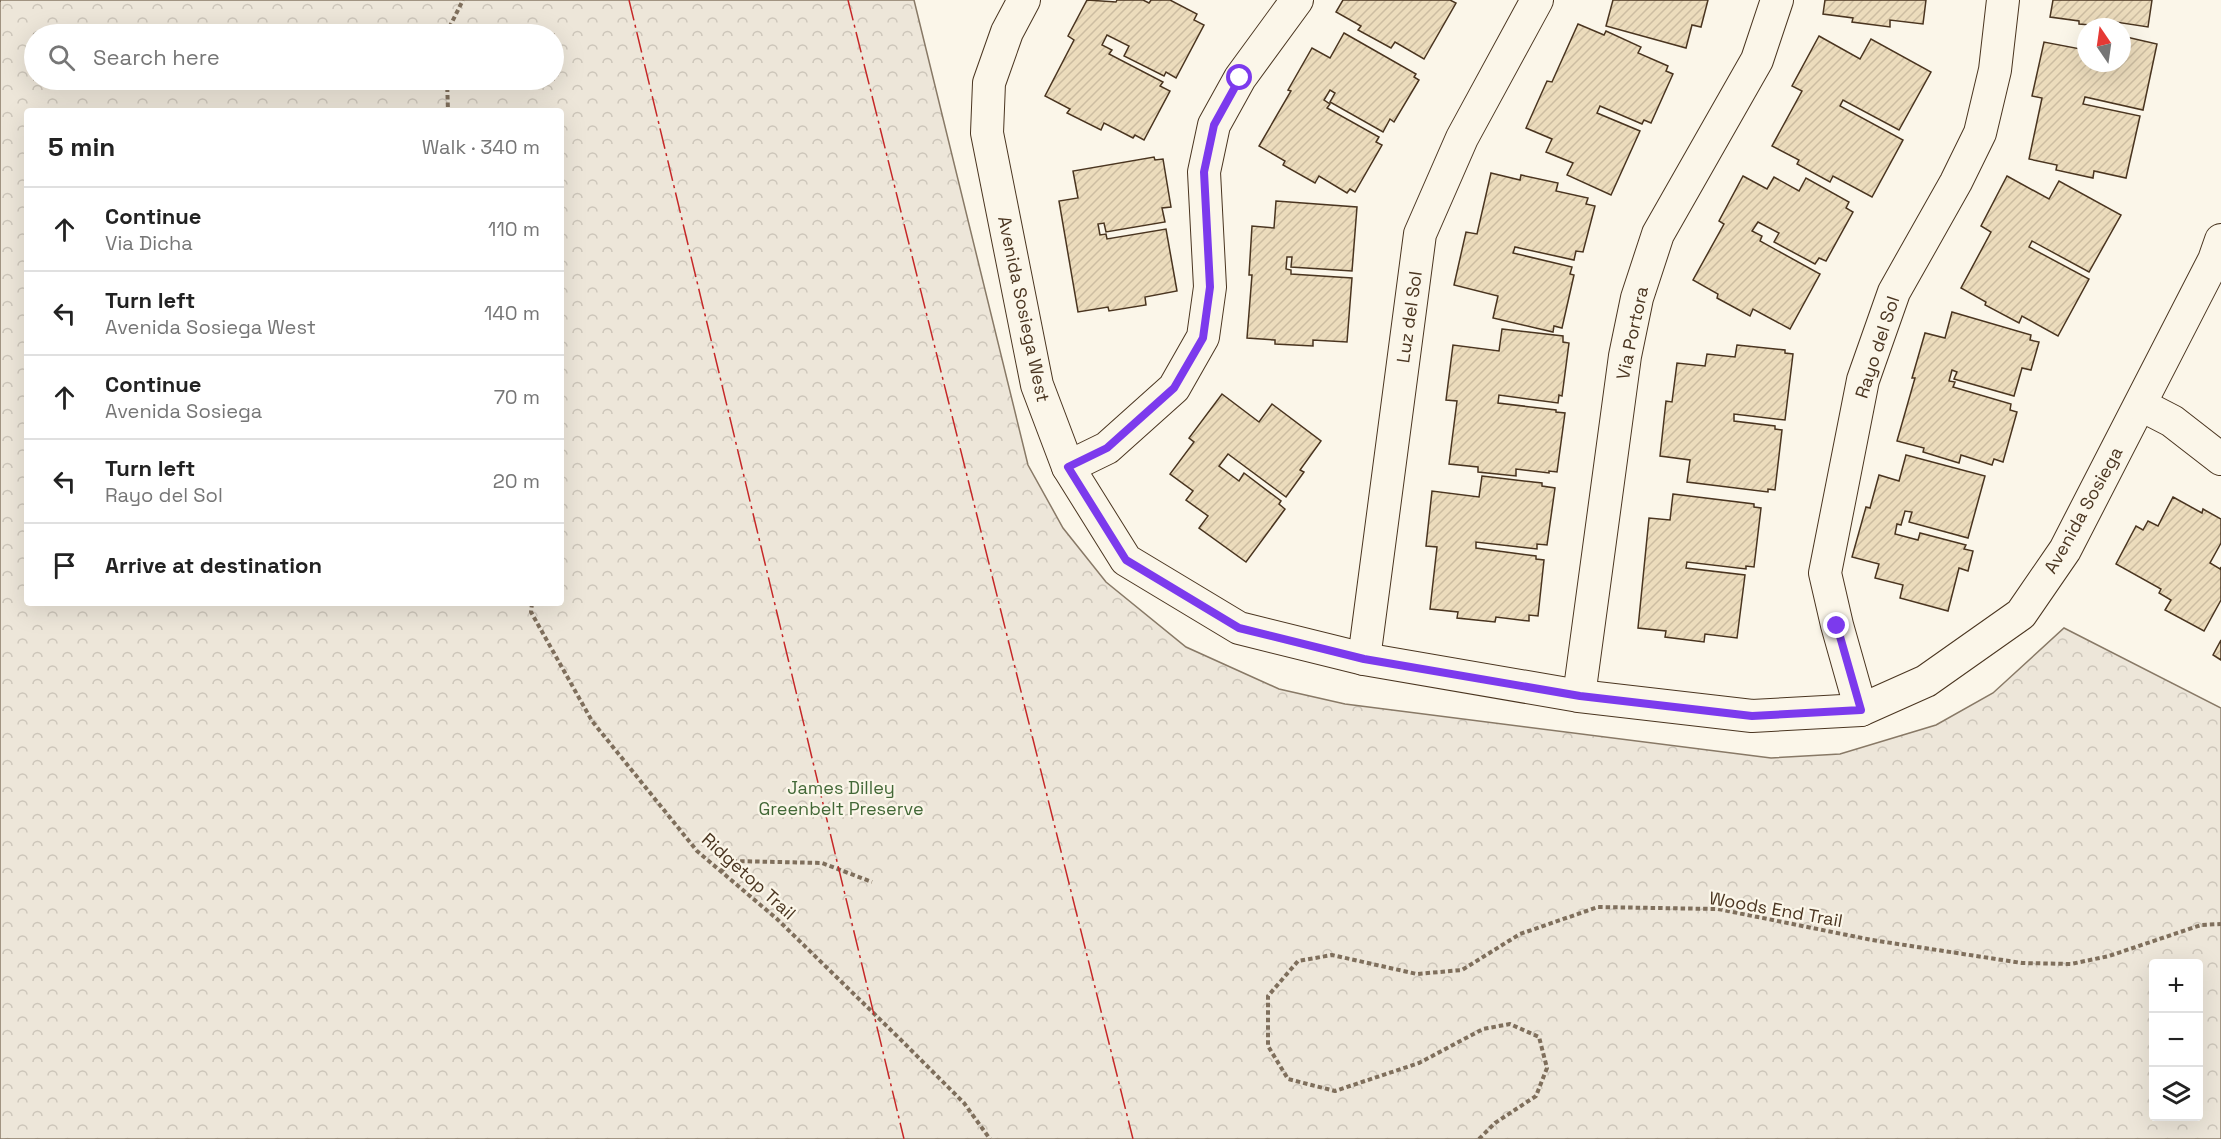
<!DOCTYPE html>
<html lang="en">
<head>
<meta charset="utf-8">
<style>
	:root { --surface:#fff; --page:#f6f6f6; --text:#222; --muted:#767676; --line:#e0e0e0 }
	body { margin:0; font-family:"Space Grotesk",sans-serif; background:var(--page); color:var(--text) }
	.controls { position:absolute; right:18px; bottom:18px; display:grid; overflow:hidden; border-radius:6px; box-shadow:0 6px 24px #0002 }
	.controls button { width:54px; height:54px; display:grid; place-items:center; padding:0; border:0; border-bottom:2px solid var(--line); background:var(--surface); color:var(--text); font:30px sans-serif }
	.compass { position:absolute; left:2077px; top:18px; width:54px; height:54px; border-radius:50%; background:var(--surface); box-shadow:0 6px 24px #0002; rotate:347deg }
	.stop { position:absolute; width:18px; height:18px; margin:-14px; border:4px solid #7c3aed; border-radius:50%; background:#fff }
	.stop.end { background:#7c3aed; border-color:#fff; box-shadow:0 2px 6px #0008 }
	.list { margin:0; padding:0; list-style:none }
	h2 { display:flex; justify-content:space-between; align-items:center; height:78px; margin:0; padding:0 24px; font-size:26px }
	h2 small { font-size:20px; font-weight:400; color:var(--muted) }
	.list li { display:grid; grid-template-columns:39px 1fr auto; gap:18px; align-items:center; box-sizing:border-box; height:84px; padding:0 24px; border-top:2px solid var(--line) }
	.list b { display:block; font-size:22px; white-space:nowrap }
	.list p { margin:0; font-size:20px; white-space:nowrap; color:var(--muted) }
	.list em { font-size:20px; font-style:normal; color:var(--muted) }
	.icon { flex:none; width:33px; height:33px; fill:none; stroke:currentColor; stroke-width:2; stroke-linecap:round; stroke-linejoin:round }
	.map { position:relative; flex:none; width:2221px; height:1139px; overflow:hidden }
	.search { position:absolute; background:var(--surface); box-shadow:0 6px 24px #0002; left:24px; top:24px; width:540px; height:66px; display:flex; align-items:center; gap:15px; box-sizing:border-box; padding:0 21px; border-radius:33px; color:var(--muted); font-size:22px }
	.panel { position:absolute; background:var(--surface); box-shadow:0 6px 24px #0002; left:24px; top:108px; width:540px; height:498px; border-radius:6px }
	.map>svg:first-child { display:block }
	.park { fill:url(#park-crowns); stroke:#887966; stroke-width:1.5; fill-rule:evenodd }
	.building { fill:url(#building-hatch); stroke:#4a3520; stroke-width:1.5 }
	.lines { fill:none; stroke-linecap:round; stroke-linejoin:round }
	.minor-casing { stroke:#4a3520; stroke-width:34 }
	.path { stroke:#7f6f5c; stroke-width:4; stroke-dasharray:4.5 3; stroke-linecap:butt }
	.minor { stroke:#fbf6e9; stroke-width:32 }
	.power { stroke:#c62828; stroke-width:1.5; stroke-dasharray:21 4.5 3 4.5; stroke-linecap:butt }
	.route { stroke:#7c3aed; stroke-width:8 }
	.labels { text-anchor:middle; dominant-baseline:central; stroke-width:4.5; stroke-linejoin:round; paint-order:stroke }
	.street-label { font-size:18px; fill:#4a3520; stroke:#fbf6e9 }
	.park-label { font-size:18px; fill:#436837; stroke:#fbf6e9 }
</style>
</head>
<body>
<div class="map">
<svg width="2221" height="1139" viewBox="0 0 2221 1139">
	<defs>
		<pattern id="park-crowns" width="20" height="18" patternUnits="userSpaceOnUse" patternTransform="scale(1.5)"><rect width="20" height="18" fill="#ede6d9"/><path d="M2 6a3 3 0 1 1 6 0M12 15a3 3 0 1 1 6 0" fill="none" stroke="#cdc6ba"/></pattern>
		<pattern id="building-hatch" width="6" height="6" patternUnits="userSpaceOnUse" patternTransform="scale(1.5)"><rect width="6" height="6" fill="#ecdcbc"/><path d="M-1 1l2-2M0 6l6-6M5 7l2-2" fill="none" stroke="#ccbda1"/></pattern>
	</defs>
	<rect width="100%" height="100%" fill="#fbf6e9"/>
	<path class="park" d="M 0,0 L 914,0 L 1028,465 L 1063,528 L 1106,582 L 1186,647 L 1279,689 L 1345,704 L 1771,758 L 1840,754 L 1936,725 L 1993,693 L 2064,628 L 2221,708 L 2221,1139 L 0,1139 ZM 34,34 L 554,34 L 554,80 L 34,80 ZM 27,111 L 561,111 L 561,603 L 27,603 ZM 2154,964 L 2198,964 L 2198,1116 L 2154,1116 Z"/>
	<g class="building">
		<path d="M 1087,0 L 1116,2 L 1117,0 L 1143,0 L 1149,3 L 1151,0 L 1170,0 L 1197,14 L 1194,20 L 1204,25 L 1176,78 L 1166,72 L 1164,76 L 1124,56 L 1129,46 L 1107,35 L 1102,45 L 1112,50 L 1109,54 L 1163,82 L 1160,86 L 1170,91 L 1144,140 L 1135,135 L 1133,138 L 1104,123 L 1101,130 L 1067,113 L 1070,109 L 1045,96 L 1074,40 L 1068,36 Z"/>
		<path d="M 1343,0 L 1450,0 L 1456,3 L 1424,59 L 1395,42 L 1391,48 L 1358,30 L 1361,26 L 1336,12 Z"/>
		<path d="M 1613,0 L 1708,0 L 1701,27 L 1692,25 L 1686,48 L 1606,26 Z"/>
		<path d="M 1825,0 L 1926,0 L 1923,24 L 1890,20 L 1890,27 L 1852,22 L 1853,18 L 1823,14 Z"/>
		<path d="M 2053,0 L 2152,0 L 2148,27 L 2116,22 L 2115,27 L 2079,24 L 2079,21 L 2050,17 Z"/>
		<path d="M 1578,24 L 1604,35 L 1606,31 L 1641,47 L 1638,53 L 1668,66 L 1666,71 L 1673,74 L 1651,123 L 1644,120 L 1642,124 L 1600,106 L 1597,113 L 1640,131 L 1611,195 L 1567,175 L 1573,163 L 1546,152 L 1552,139 L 1526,128 L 1547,81 L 1552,82 Z"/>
		<path d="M 1344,33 L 1416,74 L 1414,77 L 1419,80 L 1394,122 L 1390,119 L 1383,132 L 1330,102 L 1335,93 L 1330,90 L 1324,100 L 1330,104 L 1327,108 L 1379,137 L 1376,142 L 1382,145 L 1355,192 L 1350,189 L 1347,193 L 1319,176 L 1315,183 L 1283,165 L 1285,161 L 1259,146 L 1291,91 L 1288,90 L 1312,48 L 1330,58 Z"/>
		<path d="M 1819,36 L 1860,59 L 1871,39 L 1931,72 L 1899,130 L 1843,100 L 1840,106 L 1903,140 L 1872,197 L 1833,176 L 1830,182 L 1797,164 L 1799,160 L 1772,146 L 1802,91 L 1792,86 Z"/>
		<path d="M 2122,36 L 2157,44 L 2143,110 L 2085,97 L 2083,104 L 2140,116 L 2126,178 L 2094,171 L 2093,178 L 2056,170 L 2057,165 L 2029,159 L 2042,98 L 2032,96 L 2044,42 L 2086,50 L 2086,63 L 2122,63 Z"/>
		<path d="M 1154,157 L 1155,160 L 1163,159 L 1171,207 L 1162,208 L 1165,222 L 1106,232 L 1104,223 L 1098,224 L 1100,235 L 1106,234 L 1107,239 L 1166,229 L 1177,291 L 1145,297 L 1146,305 L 1109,311 L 1108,307 L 1078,312 L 1059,201 L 1078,198 L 1073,171 Z"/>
		<path d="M 1491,173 L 1520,180 L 1521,175 L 1558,183 L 1556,191 L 1588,198 L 1586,204 L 1595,206 L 1583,252 L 1576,251 L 1574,260 L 1515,247 L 1513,253 L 1572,267 L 1570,274 L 1574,275 L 1562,328 L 1554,326 L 1553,332 L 1493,318 L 1498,296 L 1454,285 L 1466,232 L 1477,234 Z"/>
		<path d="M 1743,176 L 1767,189 L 1774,177 L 1799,191 L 1806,178 L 1849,202 L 1846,208 L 1853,212 L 1826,261 L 1819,258 L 1815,264 L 1774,242 L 1779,233 L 1758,222 L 1752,231 L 1762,236 L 1760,241 L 1820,274 L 1790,329 L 1753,309 L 1750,316 L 1717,298 L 1718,294 L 1693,280 L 1724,224 L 1719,221 Z"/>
		<path d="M 2007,176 L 2049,199 L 2059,181 L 2121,215 L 2089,272 L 2032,241 L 2029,247 L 2089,279 L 2058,336 L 2022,316 L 2019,323 L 1985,305 L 1986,302 L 1961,288 L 1991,232 L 1981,226 Z"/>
		<path d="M 1276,201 L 1357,207 L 1352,271 L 1291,267 L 1292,257 L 1287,257 L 1286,269 L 1291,270 L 1291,274 L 1352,278 L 1347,342 L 1313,340 L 1313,346 L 1275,344 L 1275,340 L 1247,338 L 1252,275 L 1249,275 L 1252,226 L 1274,228 Z"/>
		<path d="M 1952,312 L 2031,335 L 2030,340 L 2039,342 L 2031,370 L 2022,368 L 2014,396 L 1954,379 L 1957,372 L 1952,370 L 1949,381 L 1955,382 L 1953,387 L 2011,404 L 2010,410 L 2017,412 L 2003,462 L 1994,459 L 1992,465 L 1961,455 L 1959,463 L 1923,452 L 1924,448 L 1897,441 L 1915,378 L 1912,378 L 1925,333 L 1945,338 Z"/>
		<path d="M 1502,329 L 1563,336 L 1563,342 L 1569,343 L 1562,396 L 1559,395 L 1558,403 L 1499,395 L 1498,403 L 1556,410 L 1556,412 L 1565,413 L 1557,472 L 1549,471 L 1549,473 L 1516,469 L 1516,476 L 1478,472 L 1478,467 L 1449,464 L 1457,401 L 1446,400 L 1453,345 L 1499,351 Z"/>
		<path d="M 1737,345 L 1785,350 L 1785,353 L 1793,354 L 1785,420 L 1734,414 L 1734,421 L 1775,426 L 1775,429 L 1782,430 L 1775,490 L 1768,489 L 1768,492 L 1687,482 L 1690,460 L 1660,456 L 1666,401 L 1672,402 L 1677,363 L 1705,366 L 1707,354 L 1735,357 Z"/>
		<path d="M 1222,394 L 1259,422 L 1272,404 L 1321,441 L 1300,470 L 1304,472 L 1286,497 L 1228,454 L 1219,466 L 1239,481 L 1244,473 L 1281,501 L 1279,504 L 1285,509 L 1246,562 L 1199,528 L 1208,516 L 1186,500 L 1193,491 L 1170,474 L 1194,442 L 1189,438 Z"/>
		<path d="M 1906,455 L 1985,476 L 1968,538 L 1909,522 L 1912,512 L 1905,511 L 1901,525 L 1897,524 L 1895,534 L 1918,540 L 1920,533 L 1966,545 L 1964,549 L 1973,551 L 1968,571 L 1959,568 L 1948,611 L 1900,598 L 1903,585 L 1875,578 L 1879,564 L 1852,557 L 1866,507 L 1870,508 L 1879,475 L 1899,481 Z"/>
		<path d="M 1482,476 L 1542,483 L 1542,486 L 1555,488 L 1547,545 L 1537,544 L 1537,549 L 1476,542 L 1476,548 L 1536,556 L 1536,559 L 1544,560 L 1538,616 L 1529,615 L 1529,621 L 1496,617 L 1495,622 L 1457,618 L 1458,612 L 1430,609 L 1437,547 L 1426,546 L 1432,491 L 1479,497 Z"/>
		<path d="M 1673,494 L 1754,504 L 1754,507 L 1761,508 L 1754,567 L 1746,566 L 1746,569 L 1687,562 L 1686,568 L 1745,575 L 1737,638 L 1705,634 L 1704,642 L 1665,637 L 1666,631 L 1638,628 L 1649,518 L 1670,520 Z"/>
		<path d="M 2173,497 L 2202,513 L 2203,509 L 2221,519 L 2221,543 L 2210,563 L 2220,569 L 2221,567 L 2221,600 L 2204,631 L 2165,610 L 2171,600 L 2159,593 L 2161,589 L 2116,564 L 2136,526 L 2143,530 L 2148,521 L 2158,526 Z"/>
		<path d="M 2221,640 L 2221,660 L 2213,655 Z"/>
	</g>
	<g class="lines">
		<g class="minor-casing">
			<g id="minor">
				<path d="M 1024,0 L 1007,32 L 989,83 L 987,133 L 1037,385 L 1068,467 L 1126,560 L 1239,628 L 1364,659 L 1579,696 L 1752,716 L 1861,710 L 1926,681 L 2021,614 L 2065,550 L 2214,260 L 2221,240"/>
				<path d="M 2141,405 L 2172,421 L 2221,459"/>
				<path d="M 1068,467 L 1107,448 L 1174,388 L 1203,337 L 1210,287 L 1204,172 L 1214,125 L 1240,78 L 1297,0"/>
				<path d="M 1364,659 L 1420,234 L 1462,138 L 1537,0"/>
				<path d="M 1579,696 L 1625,356 L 1637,298 L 1658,234 L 1757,60 L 1777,0"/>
				<path d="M 1861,710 L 1837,625 L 1825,573 L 1863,380 L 1894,292 L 1956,182 L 1980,133 L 1995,70 L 2003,0"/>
			</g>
		</g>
		<g class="path">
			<path d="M 0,0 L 1,0"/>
			<path d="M 446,34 L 463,0"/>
			<path d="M 447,80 L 448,111"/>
			<path d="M 532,603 L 531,612 L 592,721 L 697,851 L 777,919 L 900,1039 L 964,1103 L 990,1139"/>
			<path d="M 721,871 L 734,861 L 822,863 L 872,882"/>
			<path d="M 1479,1139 L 1495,1123 L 1536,1096 L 1547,1068 L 1539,1037 L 1510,1024 L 1483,1029 L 1419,1063 L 1335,1091 L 1288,1079 L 1268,1046 L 1268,996 L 1298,961 L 1332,955 L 1417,974 L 1462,970 L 1520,934 L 1598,907 L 1718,909 L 1872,940 L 2022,963 L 2071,964 L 2109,956 L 2201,925 L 2221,924"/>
		</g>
		<use href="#minor" class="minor"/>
		<g class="power">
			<path d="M 629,0 L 904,1139"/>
			<path d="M 848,0 L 1133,1139"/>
		</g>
	</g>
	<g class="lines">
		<path class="route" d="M 1240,78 L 1214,125 L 1204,172 L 1210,287 L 1203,338 L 1174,388 L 1107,448 L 1068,467 L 1126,560 L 1239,628 L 1364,659 L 1580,696 L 1752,716 L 1861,710 L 1837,626"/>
	</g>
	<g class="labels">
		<g class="street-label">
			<text transform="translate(1024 309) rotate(78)">Avenida Sosiega West</text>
			<text transform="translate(1409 317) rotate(-82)">Luz del Sol</text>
			<text transform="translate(1632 333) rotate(-78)">Via Portora</text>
			<text transform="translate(1877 347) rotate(-72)">Rayo del Sol</text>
			<text transform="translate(2083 510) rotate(-61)">Avenida Sosiega</text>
			<text transform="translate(749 876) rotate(42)">Ridgetop Trail</text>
			<text transform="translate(1776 909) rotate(10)">Woods End Trail</text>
		</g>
		<g class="park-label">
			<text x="841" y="787">James Dilley<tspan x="841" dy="21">Greenbelt Preserve</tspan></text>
		</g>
	</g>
</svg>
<div class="controls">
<button>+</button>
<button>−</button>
<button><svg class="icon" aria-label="layers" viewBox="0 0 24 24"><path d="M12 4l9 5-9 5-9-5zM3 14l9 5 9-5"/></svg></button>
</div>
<svg class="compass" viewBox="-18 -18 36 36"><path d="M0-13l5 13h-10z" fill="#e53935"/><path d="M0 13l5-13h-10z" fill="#767676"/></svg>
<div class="stop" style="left:1240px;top:78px"></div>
<div class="stop end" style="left:1837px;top:626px"></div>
<div class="search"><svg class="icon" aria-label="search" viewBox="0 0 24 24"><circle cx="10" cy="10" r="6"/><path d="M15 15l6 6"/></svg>Search here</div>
<section class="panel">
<h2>5 min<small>Walk · 340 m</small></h2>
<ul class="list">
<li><svg class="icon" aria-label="ahead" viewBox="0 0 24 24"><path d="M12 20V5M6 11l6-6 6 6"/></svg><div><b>Continue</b><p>Via Dicha</p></div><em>110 m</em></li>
<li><svg class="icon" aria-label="left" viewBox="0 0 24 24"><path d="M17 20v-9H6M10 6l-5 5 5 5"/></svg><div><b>Turn left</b><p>Avenida Sosiega West</p></div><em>140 m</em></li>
<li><svg class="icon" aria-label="ahead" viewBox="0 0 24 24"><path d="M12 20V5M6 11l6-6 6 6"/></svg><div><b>Continue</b><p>Avenida Sosiega</p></div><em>70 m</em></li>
<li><svg class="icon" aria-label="left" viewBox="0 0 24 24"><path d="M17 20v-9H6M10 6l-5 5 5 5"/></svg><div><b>Turn left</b><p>Rayo del Sol</p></div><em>20 m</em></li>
<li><svg class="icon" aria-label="arrive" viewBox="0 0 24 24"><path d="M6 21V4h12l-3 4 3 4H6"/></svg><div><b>Arrive at destination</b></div></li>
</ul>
</section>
</div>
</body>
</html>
